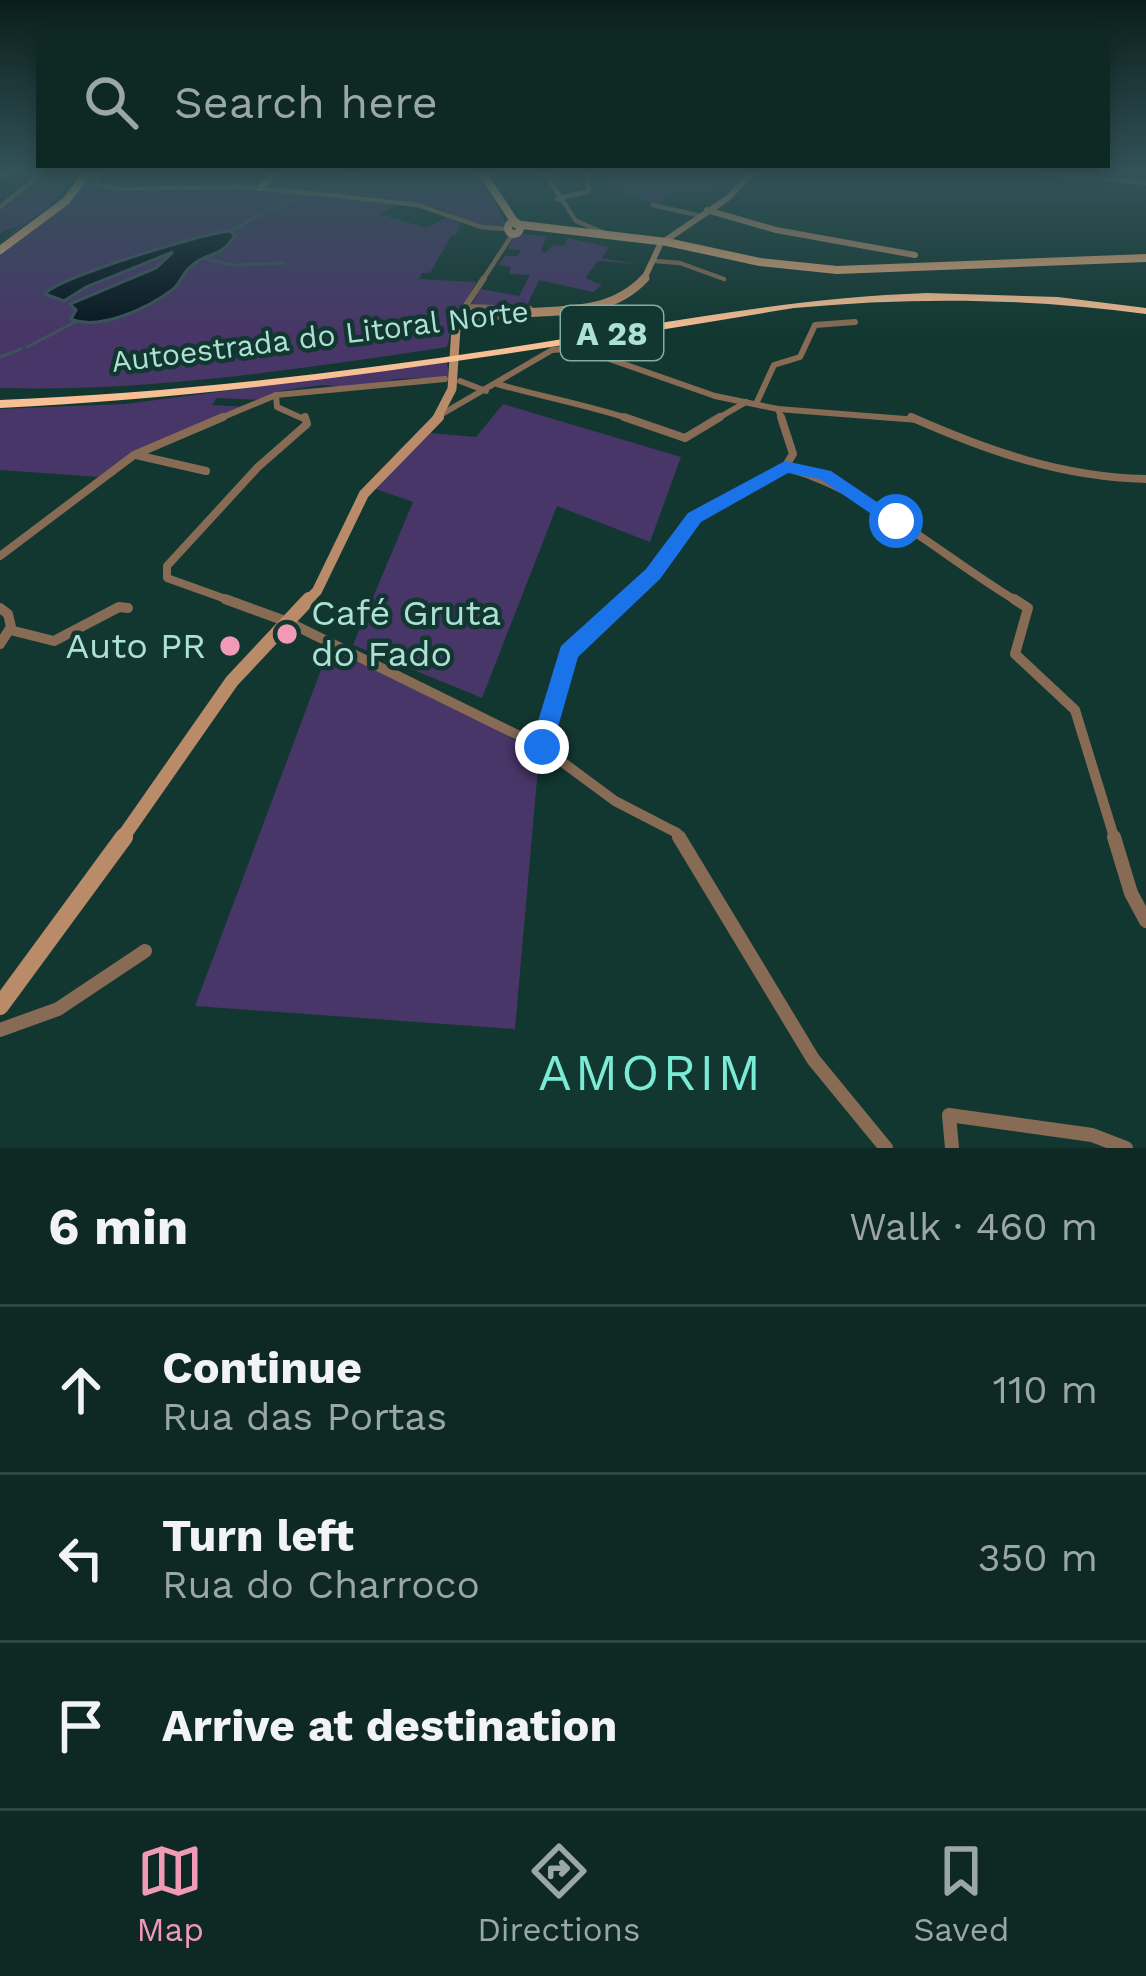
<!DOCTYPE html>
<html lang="en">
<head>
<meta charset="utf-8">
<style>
	:root { --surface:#0e2924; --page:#17312c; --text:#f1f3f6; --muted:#9ba6a6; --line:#2e4541; --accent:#f09ab5 }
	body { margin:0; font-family:"Work Sans",sans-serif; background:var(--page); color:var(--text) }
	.stop { position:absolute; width:36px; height:36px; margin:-27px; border:9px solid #1a73e8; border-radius:50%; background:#fff }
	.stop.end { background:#1a73e8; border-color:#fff; box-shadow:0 3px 12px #0008 }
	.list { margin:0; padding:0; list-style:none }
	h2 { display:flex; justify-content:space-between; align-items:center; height:156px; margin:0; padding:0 48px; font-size:51px }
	h2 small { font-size:39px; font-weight:400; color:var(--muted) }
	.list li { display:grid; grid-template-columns:78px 1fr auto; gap:36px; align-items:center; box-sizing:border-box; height:168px; padding:0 48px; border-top:3px solid var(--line) }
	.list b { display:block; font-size:45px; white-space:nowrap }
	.list p { margin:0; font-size:39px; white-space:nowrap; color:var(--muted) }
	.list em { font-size:39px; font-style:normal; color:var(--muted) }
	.icon { flex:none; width:66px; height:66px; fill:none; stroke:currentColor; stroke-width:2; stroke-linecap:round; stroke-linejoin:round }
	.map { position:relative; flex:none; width:1146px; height:1148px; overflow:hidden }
	.search { position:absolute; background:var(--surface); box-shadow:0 6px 18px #0003; left:36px; right:36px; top:36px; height:132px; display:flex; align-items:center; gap:30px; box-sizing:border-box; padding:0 42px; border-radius:0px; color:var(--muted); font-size:45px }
	.sheet { height:660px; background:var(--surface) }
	nav { display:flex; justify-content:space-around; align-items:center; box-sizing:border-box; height:168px; border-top:3px solid var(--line); background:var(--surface); font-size:33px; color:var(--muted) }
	nav a { display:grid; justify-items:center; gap:6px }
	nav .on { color:var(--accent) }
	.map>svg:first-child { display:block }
	.green { fill:#483668 }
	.water { fill:#091721; stroke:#3a5457; stroke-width:3 }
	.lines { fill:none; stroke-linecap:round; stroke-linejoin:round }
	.stream { stroke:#3a5457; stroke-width:3 }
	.street-far4 { stroke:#876b55; stroke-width:4.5 }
	.street-far3 { stroke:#876b55; stroke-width:6 }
	.street-far2 { stroke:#876b55; stroke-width:8 }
	.street-far1 { stroke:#876b55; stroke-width:10 }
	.street { stroke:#876b55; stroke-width:14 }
	.secondary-far4 { stroke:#b98b68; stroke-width:6 }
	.secondary-far3 { stroke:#b98b68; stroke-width:9 }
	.secondary-far2 { stroke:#b98b68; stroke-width:10 }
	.secondary-far1 { stroke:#b98b68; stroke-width:14 }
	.secondary { stroke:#b98b68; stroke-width:18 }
	.primary { stroke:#dfa476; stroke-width:8 }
	.highway { fill:#f7bf93; fill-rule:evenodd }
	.route { fill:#1a73e8 }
	.poi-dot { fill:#f09ab5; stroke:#123730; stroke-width:4.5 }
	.labels { text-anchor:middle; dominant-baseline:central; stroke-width:9; stroke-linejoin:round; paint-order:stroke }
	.far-street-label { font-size:30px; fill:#aee1d5; stroke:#123730 }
	.shield { fill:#123730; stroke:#7faea4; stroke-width:3 }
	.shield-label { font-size:33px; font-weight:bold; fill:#aee1d5 }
	.poi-label { font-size:36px; fill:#aee1d5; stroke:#123730; text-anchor:start }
	.near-quarter-label { font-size:51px; letter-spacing:3px; fill:#7aebd5; stroke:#123730 }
</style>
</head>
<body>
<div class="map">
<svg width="1146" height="1148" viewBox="0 0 1146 1148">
	<rect width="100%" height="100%" fill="#123730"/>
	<g class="green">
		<path d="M 47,172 L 79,172 L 49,207 L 0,243 L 21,225 L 0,233 L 0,209 Z"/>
		<path d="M 91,172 L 95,172 L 96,185 L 134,192 L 223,188 L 122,189 L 105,184 L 101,172 L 276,172 L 260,187 L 397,205 L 379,214 L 427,228 L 448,217 L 460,224 L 456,235 L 451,236 L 430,273 L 422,273 L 419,279 L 476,282 L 461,311 L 549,311 L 472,315 L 452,327 L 447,347 C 300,369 149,392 0,388 L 0,252 L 57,211 Z"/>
		<path d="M 280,172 L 480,172 L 506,224 C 481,236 458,214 434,207 C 384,193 316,194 263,188 Z"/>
		<path d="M 606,172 L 749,172 L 734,191 L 674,192 L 656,205 L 612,187 Z"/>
		<path d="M 515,234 L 547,236 L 541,250 L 545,253 L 554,245 L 564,246 L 568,238 L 609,247 L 602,258 L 638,264 L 598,261 L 585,278 L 602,285 L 593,292 L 539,280 L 526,308 L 470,307 L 481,289 L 519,296 L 530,275 L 509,274 L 511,267 L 498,265 L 505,256 L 518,256 L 521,250 L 508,249 Z"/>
		<path d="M 447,362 L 449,377 L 396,379 L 359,388 L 322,385 L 279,391 L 262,400 L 217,398 L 212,405 L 248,407 L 165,438 L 99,477 L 0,470 L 0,409 L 125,404 Z"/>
		<path d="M 503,404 L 681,457 L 650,542 L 557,506 L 482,698 L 353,645 L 413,502 L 376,489 L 429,433 L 476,437 Z"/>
		<path d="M 328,651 L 446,697 L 539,756 L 515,1029 L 195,1006 Z"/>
	</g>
	<path class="water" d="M 230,231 L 235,235 C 217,262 210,249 190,267 C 182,274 180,284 172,290 C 148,308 100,331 71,319 L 76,310 L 70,304 L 156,268 L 173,252 L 86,287 L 64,301 L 45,294 C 56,278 203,233 230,231 Z"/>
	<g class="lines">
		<g class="stream">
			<path d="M 313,191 L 360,172"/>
			<path d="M 261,214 L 305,195"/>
			<path d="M 232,231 L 259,215"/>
			<path d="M 205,259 L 234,265 L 284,263"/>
			<path d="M 27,347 L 75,322"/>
			<path d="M 0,357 L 21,349"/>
		</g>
		<g class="street-far4">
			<path d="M 96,172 L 98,184 L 116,189 L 244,187 L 331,195 L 418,205 L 481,227 L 505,229"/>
			<path d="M 544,172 L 576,221 L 605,233"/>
			<path d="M 1040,172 L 1146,183"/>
			<path d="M 0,176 L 12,172"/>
			<path d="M 557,199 L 589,191 L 586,172"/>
			<path d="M 653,205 L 697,215"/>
			<path d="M 0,207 L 44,172"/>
			<path d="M 655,261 L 680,263 L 724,279"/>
			<path d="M 482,281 L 514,232"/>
		</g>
		<g class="street-far3">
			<path d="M 484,278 L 465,307 L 530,309"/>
			<path d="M 460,381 L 486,391"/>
			<path d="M 497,384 C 543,397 588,405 633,420"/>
			<path d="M 276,395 L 277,407 L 306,420"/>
			<path d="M 756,404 L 774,365 L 800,357 L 815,325 L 855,322"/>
			<path d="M 778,409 L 782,420"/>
			<path d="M 442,414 L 552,350 L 578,348 L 715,396 L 778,409 L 918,420"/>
			<path d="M 216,420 L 276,395 L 445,379"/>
			<path d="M 715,420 L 746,402"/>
		</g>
		<g class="street-far2">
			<path d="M 624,417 L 685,438 L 720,417"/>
			<path d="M 911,417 C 988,451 1061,477 1146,479"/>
			<path d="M 136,455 L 206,471"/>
			<path d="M 785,467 C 875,493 940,555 1018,602"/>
			<path d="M 0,556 L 134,455 L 223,417"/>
			<path d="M 234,602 L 167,578 L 167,566 L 258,467 L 307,424 L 305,417"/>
			<path d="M 623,602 L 653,574 L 694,518 L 785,467 L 793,454 L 781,417"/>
		</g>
		<g class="street-far1">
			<path d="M 225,599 L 288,622 L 542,747 L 568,653 L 626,599"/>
			<path d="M 1014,599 L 1028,608 L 1015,654 L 1075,710 L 1115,840"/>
			<path d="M 0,608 L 8,614 L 11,627 L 0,644"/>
			<path d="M 10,630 L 54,641 L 119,607 L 128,608"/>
			<path d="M 542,747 L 615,801 L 677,833 L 681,840"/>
		</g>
		<g class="street">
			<path d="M 679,837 L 813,1059 L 886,1148"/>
			<path d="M 1114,837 L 1131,893 L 1146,921"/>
			<path d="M 0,1030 L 58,1009 L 145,951"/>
			<path d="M 952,1148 L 949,1115 L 1092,1135 L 1126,1148"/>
		</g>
		<g class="secondary-far4">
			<path d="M 260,188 L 278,172"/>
			<path d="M 707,210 L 776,230 L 915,255"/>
			<path d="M 663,242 L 728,198 L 753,172"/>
			<path d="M 643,281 L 659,247"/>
		</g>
		<path class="secondary-far3" d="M 436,420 L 452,389 L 456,328 C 517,296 595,332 645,278"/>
		<path class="secondary-far2" d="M 306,602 L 317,591 L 364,494 L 439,417"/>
		<path class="secondary-far1" d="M 121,840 L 232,681 L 309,599"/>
		<path class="secondary" d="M 0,1006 L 124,837"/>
		<g class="primary">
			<path d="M 482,172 L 516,224"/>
			<circle cx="514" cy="228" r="6"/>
			<path d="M 522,225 L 667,242 L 760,262 L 837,270 L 1146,258"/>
			<path d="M 0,250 L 66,201 L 88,172"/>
		</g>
		<path class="highway" d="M 927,293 L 1058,297 L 1146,308 L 1146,314 C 1028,298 912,297 794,308 C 530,351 268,395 0,408 L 0,400 C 168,393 334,374 500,349 C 642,327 783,298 927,293 Z"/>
	</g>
	<linearGradient id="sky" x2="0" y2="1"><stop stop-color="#0a1e1a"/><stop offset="0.52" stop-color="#335359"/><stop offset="1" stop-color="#335359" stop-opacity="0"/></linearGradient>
	<rect width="1146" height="333" fill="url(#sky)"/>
	<path class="route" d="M 785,461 L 831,471 L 905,521 L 902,526 L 889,526 L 820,479 L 788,473 L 701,522 L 660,579 L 578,657 L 550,755 L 533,755 L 530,747 L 561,646 L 646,569 L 688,513 Z"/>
	<g class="poi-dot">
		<circle cx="287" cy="634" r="12"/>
		<circle cx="230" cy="646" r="12"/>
	</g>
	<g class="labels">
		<g class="far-street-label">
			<text transform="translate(320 336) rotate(-7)">Autoestrada do Litoral Norte</text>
		</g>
		<rect class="shield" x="561" y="306" width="102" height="54" rx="9"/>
		<g class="shield-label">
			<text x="612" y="333">A 28</text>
		</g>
		<g class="poi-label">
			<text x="311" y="613">Café Gruta<tspan x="311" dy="41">do Fado</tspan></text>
			<text x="206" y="646" text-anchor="end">Auto PR</text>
		</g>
		<g class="near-quarter-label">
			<text x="651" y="1072">AMORIM</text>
		</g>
	</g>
</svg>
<div class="stop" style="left:896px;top:521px"></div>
<div class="stop end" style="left:542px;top:747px"></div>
<div class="search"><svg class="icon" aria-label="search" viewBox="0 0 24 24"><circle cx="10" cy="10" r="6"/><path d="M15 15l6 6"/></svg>Search here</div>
</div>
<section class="sheet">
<h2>6 min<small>Walk · 460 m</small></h2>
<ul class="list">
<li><svg class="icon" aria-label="ahead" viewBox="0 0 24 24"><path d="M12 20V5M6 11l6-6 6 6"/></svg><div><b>Continue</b><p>Rua das Portas</p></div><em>110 m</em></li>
<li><svg class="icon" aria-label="left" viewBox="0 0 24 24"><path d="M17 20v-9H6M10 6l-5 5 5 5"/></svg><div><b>Turn left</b><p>Rua do Charroco</p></div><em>350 m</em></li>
<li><svg class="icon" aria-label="arrive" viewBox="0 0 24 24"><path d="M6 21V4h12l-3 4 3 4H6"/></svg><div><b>Arrive at destination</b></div></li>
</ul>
</section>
<nav>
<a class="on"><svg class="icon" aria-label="map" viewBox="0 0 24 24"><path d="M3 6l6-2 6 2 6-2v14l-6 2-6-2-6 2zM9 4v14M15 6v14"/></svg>Map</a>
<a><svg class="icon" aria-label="directions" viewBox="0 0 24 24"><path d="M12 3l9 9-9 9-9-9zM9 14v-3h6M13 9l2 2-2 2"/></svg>Directions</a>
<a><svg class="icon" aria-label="saved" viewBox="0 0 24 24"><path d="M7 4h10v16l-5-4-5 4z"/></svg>Saved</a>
</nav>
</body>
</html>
